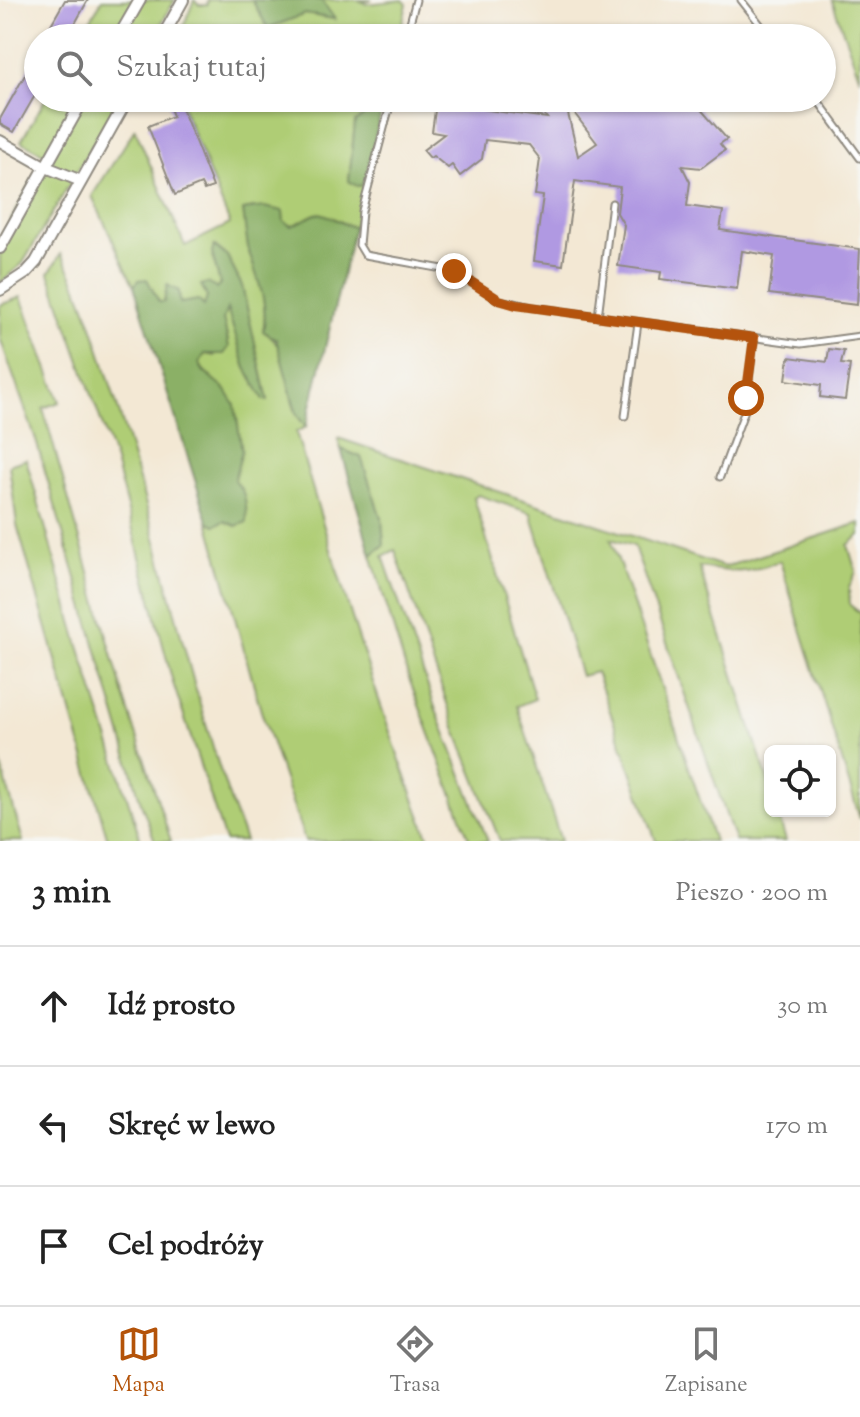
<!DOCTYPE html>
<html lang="pl">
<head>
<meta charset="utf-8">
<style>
	:root { --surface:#fff; --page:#f6f6f6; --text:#222; --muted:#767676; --line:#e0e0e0; --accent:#b45309 }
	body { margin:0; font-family:"Sorts Mill Goudy",serif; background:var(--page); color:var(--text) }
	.controls { position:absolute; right:24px; bottom:24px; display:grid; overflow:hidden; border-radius:12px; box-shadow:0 2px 6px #0004 }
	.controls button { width:72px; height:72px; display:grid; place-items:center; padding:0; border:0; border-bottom:2px solid var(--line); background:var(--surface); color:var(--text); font:40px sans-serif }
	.stop { position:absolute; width:24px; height:24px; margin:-18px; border:6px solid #b45309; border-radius:50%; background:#fff }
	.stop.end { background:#b45309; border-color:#fff; box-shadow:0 2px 8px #0008 }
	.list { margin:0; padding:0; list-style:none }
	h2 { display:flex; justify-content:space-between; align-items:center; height:104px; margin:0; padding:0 32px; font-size:34px }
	h2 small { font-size:26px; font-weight:400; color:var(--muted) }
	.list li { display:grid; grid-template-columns:52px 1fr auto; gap:24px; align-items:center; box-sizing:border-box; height:120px; padding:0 32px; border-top:2px solid var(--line) }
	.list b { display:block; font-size:30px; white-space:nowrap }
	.list em { font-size:26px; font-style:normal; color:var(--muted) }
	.icon { flex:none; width:44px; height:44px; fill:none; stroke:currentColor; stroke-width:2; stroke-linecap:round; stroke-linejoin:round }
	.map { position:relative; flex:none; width:860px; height:841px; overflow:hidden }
	.search { position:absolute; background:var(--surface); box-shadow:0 2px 6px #0004; left:24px; right:24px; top:24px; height:88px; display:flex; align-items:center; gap:20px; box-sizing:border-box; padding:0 28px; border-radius:44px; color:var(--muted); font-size:30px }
	.sheet { height:464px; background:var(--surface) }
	nav { display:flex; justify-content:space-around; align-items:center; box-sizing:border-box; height:112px; border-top:2px solid var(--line); background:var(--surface); font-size:22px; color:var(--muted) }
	nav a { display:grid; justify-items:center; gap:4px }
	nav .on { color:var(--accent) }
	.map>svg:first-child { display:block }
	.green { fill:#afcd74; stroke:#6d7c50; stroke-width:2 }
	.forest { fill:#8bb066; stroke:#5b6e48; stroke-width:2 }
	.building { fill:#b099e2; fill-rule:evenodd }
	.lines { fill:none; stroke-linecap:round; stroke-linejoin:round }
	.lane-casing { stroke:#8f8a80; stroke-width:9 }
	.street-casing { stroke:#8f8a80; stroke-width:14 }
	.lane { stroke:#fff; stroke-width:5 }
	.street { stroke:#fff; stroke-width:10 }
	.route { stroke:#b45309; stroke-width:10 }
</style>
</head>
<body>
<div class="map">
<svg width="860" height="841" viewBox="0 0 860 841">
	<rect width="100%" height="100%" fill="#f6f6f2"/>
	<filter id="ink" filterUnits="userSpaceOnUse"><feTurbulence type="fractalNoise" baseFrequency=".0125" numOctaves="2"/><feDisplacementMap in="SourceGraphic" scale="16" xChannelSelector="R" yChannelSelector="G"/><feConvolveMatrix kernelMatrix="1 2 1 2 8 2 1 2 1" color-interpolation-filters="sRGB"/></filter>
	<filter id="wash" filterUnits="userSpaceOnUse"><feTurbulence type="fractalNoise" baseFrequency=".006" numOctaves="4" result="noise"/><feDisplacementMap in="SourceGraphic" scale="32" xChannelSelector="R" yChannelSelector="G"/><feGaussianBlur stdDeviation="1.8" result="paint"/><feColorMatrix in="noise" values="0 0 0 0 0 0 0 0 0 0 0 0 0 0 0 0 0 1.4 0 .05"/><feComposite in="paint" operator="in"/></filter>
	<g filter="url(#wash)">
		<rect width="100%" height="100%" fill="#f3e8d4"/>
		<g class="green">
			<path d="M 102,0 L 175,0 L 153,38 L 80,38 Z"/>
			<path d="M 194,0 L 199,5 L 207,5 L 208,0 L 252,0 L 268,28 L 305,14 L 333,19 L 321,0 L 372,0 L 362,2 L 366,4 L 403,0 L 407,4 L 399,38 L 179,38 Z"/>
			<path d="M 832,0 L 860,0 L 860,79 Z"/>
			<path d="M 46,98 L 120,98 L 23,263 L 0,283 L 0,240 L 46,155 L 21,141 Z"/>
			<path d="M 179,98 L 385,98 L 381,113 L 371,110 L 355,122 L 349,181 L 357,186 L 364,185 L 354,227 C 342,225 326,211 316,214 C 308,217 300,223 291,226 L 253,208 L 243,210 C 246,225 246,242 250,256 C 259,281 269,304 263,331 C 297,352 280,401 306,427 L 296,432 C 336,570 378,707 430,841 L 305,841 L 261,711 L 208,521 L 215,525 L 225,521 L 236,526 L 234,480 L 242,451 L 211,376 C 203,371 199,366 200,357 L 205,354 L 214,356 L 228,341 L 223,319 L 227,308 L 246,368 L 268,400 L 242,286 L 227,256 L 215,246 L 212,253 L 220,284 L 204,306 L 198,300 L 180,304 L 168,285 L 164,303 L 159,302 L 140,280 L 134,286 L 92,196 L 135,129 L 185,246 L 230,224 Z"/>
			<path d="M 61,254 C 87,300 100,352 116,402 C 162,547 191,699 245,841 L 225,841 L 173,683 L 114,458 L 49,273 Z"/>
			<path d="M 21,297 L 60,402 L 43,408 L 123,693 L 171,841 L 155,841 L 141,803 L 36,440 L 0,338 L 0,305 Z"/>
			<path d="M 338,438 L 725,567 L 860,523 L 860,535 L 848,545 L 856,572 L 849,587 L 850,605 L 860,613 L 860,819 L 780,561 C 742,575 738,573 699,567 L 770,787 L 770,811 L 777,811 L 786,841 L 735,841 L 634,546 L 611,539 L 714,841 L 656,841 L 596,672 L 581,676 L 531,513 L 478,495 L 474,498 L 535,699 L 517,706 L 561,841 L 500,841 L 457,733 L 395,550 L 383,556 L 436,710 L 488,841 L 470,841 L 408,676 L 371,555 L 384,545 L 382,521 L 361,458 L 341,449 Z"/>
			<path d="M 26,459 L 79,646 L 141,841 L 108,840 L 17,525 L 9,465 Z"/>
			<path d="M 0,761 L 23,841 L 0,841 Z"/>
		</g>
		<g class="forest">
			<path d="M 252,0 L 321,0 L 335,19 L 305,14 L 268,28 Z"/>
			<path d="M 371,110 L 381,113 L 364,185 L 357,186 L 349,181 L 355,122 Z"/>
			<path d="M 264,207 L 283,211 L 284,221 L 291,226 C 300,223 308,217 316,214 C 326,211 341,225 354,227 L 306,427 L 297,415 L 276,339 L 263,331 C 269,304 258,281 250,255 C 246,241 245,224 243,210 Z"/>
			<path d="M 214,246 L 227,256 L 242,286 L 268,401 L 264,400 L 246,368 L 227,309 L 223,319 L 229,347 L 224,354 L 205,354 L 199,363 L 204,372 L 225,389 L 235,405 L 242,451 L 234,480 C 247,492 246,505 247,522 L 236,526 L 225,521 L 215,525 L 208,521 L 134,286 L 139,280 L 147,279 L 159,302 L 164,302 L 167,285 L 179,291 L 180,303 L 198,300 L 204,306 L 207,297 L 201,285 L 208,283 L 217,289 L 220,284 L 212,253 Z"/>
			<path d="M 341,449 L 361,457 L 382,521 L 384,545 L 371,555 Z"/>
		</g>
		<g id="blocks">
			<g class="building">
				<path d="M 65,0 L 88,0 L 67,38 L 54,38 L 48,34 L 49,28 Z"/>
				<path d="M 38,52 L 38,90 L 14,132 L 0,124 L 0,119 Z"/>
				<path d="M 166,98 L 178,98 L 213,187 L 204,190 L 201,184 L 175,195 L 148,126 L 173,116 Z"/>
				<path d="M 532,98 L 691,98 L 727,139 L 720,144 L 725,150 L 701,168 L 682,166 L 690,182 L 687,206 L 723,211 L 720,230 L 860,249 L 857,305 L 769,294 L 774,256 L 742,251 L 737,289 L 660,279 L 661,272 L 618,266 L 624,225 L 617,213 L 620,187 L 575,181 L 563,265 L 534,261 L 543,196 L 535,195 L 540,159 L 529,145 L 485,140 L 482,159 L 460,176 L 452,165 L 448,168 L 433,156 L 430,158 L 423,150 L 444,134 L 432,132 L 436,103 L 547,118 ZM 565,101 L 597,143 L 578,156 Z"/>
				<path d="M 829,349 L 844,351 L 841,364 L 850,365 L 845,400 L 820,397 L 821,385 L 786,380 L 789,357 L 827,362 Z"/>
			</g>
		</g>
	</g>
	<g filter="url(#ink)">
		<use href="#blocks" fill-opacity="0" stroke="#8f8a80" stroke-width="2"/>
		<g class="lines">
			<g class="lane-casing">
				<g id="lane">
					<path d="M 741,0 L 771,38"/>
					<path d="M 406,38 L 416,0"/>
					<path d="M 392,98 L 362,211 L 359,245 L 365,255 L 454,271 L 499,300 L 532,307 L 801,344 L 860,336"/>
					<path d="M 816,98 L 860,158"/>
					<path d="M 598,317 L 612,203"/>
					<path d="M 625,416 L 638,323"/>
					<path d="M 720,477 L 745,410 L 754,338"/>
				</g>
			</g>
			<g class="street-casing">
				<g id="street">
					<path d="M 118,38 L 140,0"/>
					<path d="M 162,38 L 183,0"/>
					<path d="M 109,98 L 124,106"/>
					<path d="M 0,141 L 46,167 L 81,181"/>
					<path d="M 0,248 L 84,98"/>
					<path d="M 0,290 L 26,273 L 36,262 L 128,98"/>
				</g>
			</g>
			<use href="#lane" class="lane"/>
			<use href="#street" class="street"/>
		</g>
	</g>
	<g class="lines" filter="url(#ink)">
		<path class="route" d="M 454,271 L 499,300 L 516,305 L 754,338 L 746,398"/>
	</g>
</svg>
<div class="controls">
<button><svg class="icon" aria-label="locate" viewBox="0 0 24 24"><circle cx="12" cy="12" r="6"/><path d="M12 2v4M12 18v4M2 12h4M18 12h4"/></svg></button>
</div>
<div class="stop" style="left:746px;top:398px"></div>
<div class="stop end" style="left:454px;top:271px"></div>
<div class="search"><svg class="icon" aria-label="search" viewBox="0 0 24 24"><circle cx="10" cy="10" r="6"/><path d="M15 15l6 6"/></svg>Szukaj tutaj</div>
</div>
<section class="sheet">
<h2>3 min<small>Pieszo · 200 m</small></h2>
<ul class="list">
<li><svg class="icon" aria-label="ahead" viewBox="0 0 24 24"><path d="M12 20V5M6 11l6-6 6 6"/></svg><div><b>Idź prosto</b></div><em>30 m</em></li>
<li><svg class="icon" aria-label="left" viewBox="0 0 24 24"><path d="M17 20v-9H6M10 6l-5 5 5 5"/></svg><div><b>Skręć w lewo</b></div><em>170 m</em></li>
<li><svg class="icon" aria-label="arrive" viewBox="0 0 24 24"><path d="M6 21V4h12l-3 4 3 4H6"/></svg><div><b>Cel podróży</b></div></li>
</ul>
</section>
<nav>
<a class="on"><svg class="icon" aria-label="map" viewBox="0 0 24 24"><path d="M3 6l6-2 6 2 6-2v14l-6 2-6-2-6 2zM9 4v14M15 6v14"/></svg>Mapa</a>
<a><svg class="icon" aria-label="directions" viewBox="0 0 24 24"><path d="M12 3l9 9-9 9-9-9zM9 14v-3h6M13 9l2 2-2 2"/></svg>Trasa</a>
<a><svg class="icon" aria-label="saved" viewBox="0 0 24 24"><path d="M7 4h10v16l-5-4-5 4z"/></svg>Zapisane</a>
</nav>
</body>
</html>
